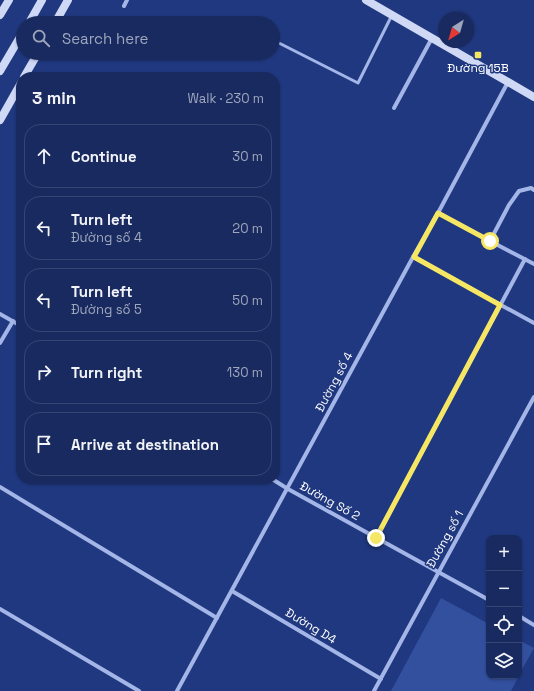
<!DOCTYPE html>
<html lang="en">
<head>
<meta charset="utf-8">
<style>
	:root { --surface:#182a5f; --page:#213265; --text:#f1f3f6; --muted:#9fa7bd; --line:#364674 }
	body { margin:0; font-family:"Space Grotesk",sans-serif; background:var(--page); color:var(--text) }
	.controls { position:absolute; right:12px; bottom:12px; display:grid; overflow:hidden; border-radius:8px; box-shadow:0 1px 3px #0004 }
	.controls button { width:36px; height:36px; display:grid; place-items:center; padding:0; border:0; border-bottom:1px solid var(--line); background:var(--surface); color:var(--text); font:20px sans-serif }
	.compass { position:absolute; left:438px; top:12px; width:36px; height:36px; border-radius:50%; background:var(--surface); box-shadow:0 1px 3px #0004; rotate:217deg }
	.stop { position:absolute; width:12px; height:12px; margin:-9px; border:3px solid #f5e664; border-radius:50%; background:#fff }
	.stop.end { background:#f5e664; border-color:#fff; box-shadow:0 1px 4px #0008 }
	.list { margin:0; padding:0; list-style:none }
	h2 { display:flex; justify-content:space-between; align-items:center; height:52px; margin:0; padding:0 16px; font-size:17px }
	h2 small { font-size:13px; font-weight:400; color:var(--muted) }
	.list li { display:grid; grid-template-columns:26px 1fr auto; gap:12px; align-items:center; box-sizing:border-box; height:64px; margin:0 8px 8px; padding:0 8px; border:1px solid var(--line); border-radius:16px }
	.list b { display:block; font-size:15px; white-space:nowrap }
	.list p { margin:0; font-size:13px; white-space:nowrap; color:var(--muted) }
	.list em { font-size:13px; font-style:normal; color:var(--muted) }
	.icon { flex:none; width:22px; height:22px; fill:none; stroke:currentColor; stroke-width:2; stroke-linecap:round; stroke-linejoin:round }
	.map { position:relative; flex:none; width:534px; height:691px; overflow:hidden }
	.search { position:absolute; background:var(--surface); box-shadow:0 1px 3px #0004; left:16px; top:16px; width:264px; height:44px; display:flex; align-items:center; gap:10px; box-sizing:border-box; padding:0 14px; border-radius:22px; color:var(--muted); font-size:15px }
	.panel { position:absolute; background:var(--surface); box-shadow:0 1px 3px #0004; left:16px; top:72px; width:264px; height:412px; border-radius:16px }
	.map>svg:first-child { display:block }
	.green { fill:#33509e }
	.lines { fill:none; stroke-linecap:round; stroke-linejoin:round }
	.service { stroke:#a4b6e8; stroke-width:3 }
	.minor { stroke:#a4b6e8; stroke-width:4 }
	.secondary { stroke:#cfd9f6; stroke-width:8 }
	.route { stroke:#f5e664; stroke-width:5 }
	.poi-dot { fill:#f5e664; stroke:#20387f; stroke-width:1.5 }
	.labels { text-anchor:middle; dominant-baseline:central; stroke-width:3; stroke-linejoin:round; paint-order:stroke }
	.poi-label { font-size:12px; fill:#fff; stroke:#20387f }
	.street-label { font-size:12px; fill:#fff; stroke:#20387f }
</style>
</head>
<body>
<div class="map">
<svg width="534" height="691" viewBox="0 0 534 691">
	<rect width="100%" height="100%" fill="#20387f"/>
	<g class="green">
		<path d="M 441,598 L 489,624 L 489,676 L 519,676 L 511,691 L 391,691 Z"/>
		<path d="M 519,640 L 534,648 L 519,675 Z"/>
	</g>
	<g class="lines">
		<path class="service" d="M 273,40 L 358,83 L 392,15"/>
		<g class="minor">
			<path d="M 124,6 L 127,0"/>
			<path d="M 394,108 L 432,38"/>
			<path d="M 438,213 L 490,241 L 509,205 L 519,191 L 531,188 L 534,190"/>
			<path d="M 490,241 L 534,264"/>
			<path d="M 413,257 L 534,323"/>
			<path d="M 0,314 L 21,326"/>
			<path d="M 0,343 L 13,321"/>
			<path d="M 272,479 L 288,489 L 489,600"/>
			<path d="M 0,487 L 217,618"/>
			<path d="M 376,538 L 525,259"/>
			<path d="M 232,591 L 381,679"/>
			<path d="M 0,609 L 139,691"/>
			<path d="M 519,616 L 534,625"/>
			<path d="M 177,691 L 413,257 L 438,213 L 508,82"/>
			<path d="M 374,691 L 534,397"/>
		</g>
		<g class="secondary">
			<path d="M 366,0 L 534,97"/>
			<path d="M 0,15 L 9,0"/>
			<path d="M 29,23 L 42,0"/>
			<path d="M 55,23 L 68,0"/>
			<path d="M 0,71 L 23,32"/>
			<path d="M 24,77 L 38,53"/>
			<path d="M 0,120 L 21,83"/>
		</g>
	</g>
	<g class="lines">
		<path class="route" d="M 376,538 L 500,305 L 414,257 L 438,213 L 490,241"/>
	</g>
	<rect class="poi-dot" x="474" y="51" width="8" height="8" rx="2"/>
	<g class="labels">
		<g class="poi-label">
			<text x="478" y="68">Đường 15B</text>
		</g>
		<g class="street-label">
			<text transform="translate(334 382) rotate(-62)">Đường số 4</text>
			<text transform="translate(330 501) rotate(29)">Đường Số 2</text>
			<text transform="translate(445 539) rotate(-61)">Đường số 1</text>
			<text transform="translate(311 626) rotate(31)">Đường D4</text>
		</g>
	</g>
</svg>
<div class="controls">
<button>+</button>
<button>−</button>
<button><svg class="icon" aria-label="locate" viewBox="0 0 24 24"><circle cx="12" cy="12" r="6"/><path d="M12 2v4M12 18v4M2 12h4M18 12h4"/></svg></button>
<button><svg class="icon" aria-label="layers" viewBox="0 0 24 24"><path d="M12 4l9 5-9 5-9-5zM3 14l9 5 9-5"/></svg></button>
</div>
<svg class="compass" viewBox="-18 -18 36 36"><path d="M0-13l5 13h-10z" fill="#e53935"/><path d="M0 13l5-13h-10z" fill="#9fa7bd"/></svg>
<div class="stop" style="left:490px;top:241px"></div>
<div class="stop end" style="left:376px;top:538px"></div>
<div class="search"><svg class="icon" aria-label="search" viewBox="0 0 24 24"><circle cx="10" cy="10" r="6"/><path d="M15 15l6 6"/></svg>Search here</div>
<section class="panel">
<h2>3 min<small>Walk · 230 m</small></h2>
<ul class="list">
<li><svg class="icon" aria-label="ahead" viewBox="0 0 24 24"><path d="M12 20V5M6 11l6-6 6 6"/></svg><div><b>Continue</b></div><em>30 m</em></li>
<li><svg class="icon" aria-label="left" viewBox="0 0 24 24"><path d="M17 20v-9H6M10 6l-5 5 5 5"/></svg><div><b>Turn left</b><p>Đường số 4</p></div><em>20 m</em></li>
<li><svg class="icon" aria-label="left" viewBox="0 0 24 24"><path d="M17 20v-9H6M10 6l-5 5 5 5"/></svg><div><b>Turn left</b><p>Đường số 5</p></div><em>50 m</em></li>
<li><svg class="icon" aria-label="right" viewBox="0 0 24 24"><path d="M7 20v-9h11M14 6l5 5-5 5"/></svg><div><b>Turn right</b></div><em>130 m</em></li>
<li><svg class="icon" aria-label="arrive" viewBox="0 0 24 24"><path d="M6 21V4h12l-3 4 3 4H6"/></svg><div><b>Arrive at destination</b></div></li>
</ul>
</section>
</div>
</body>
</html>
